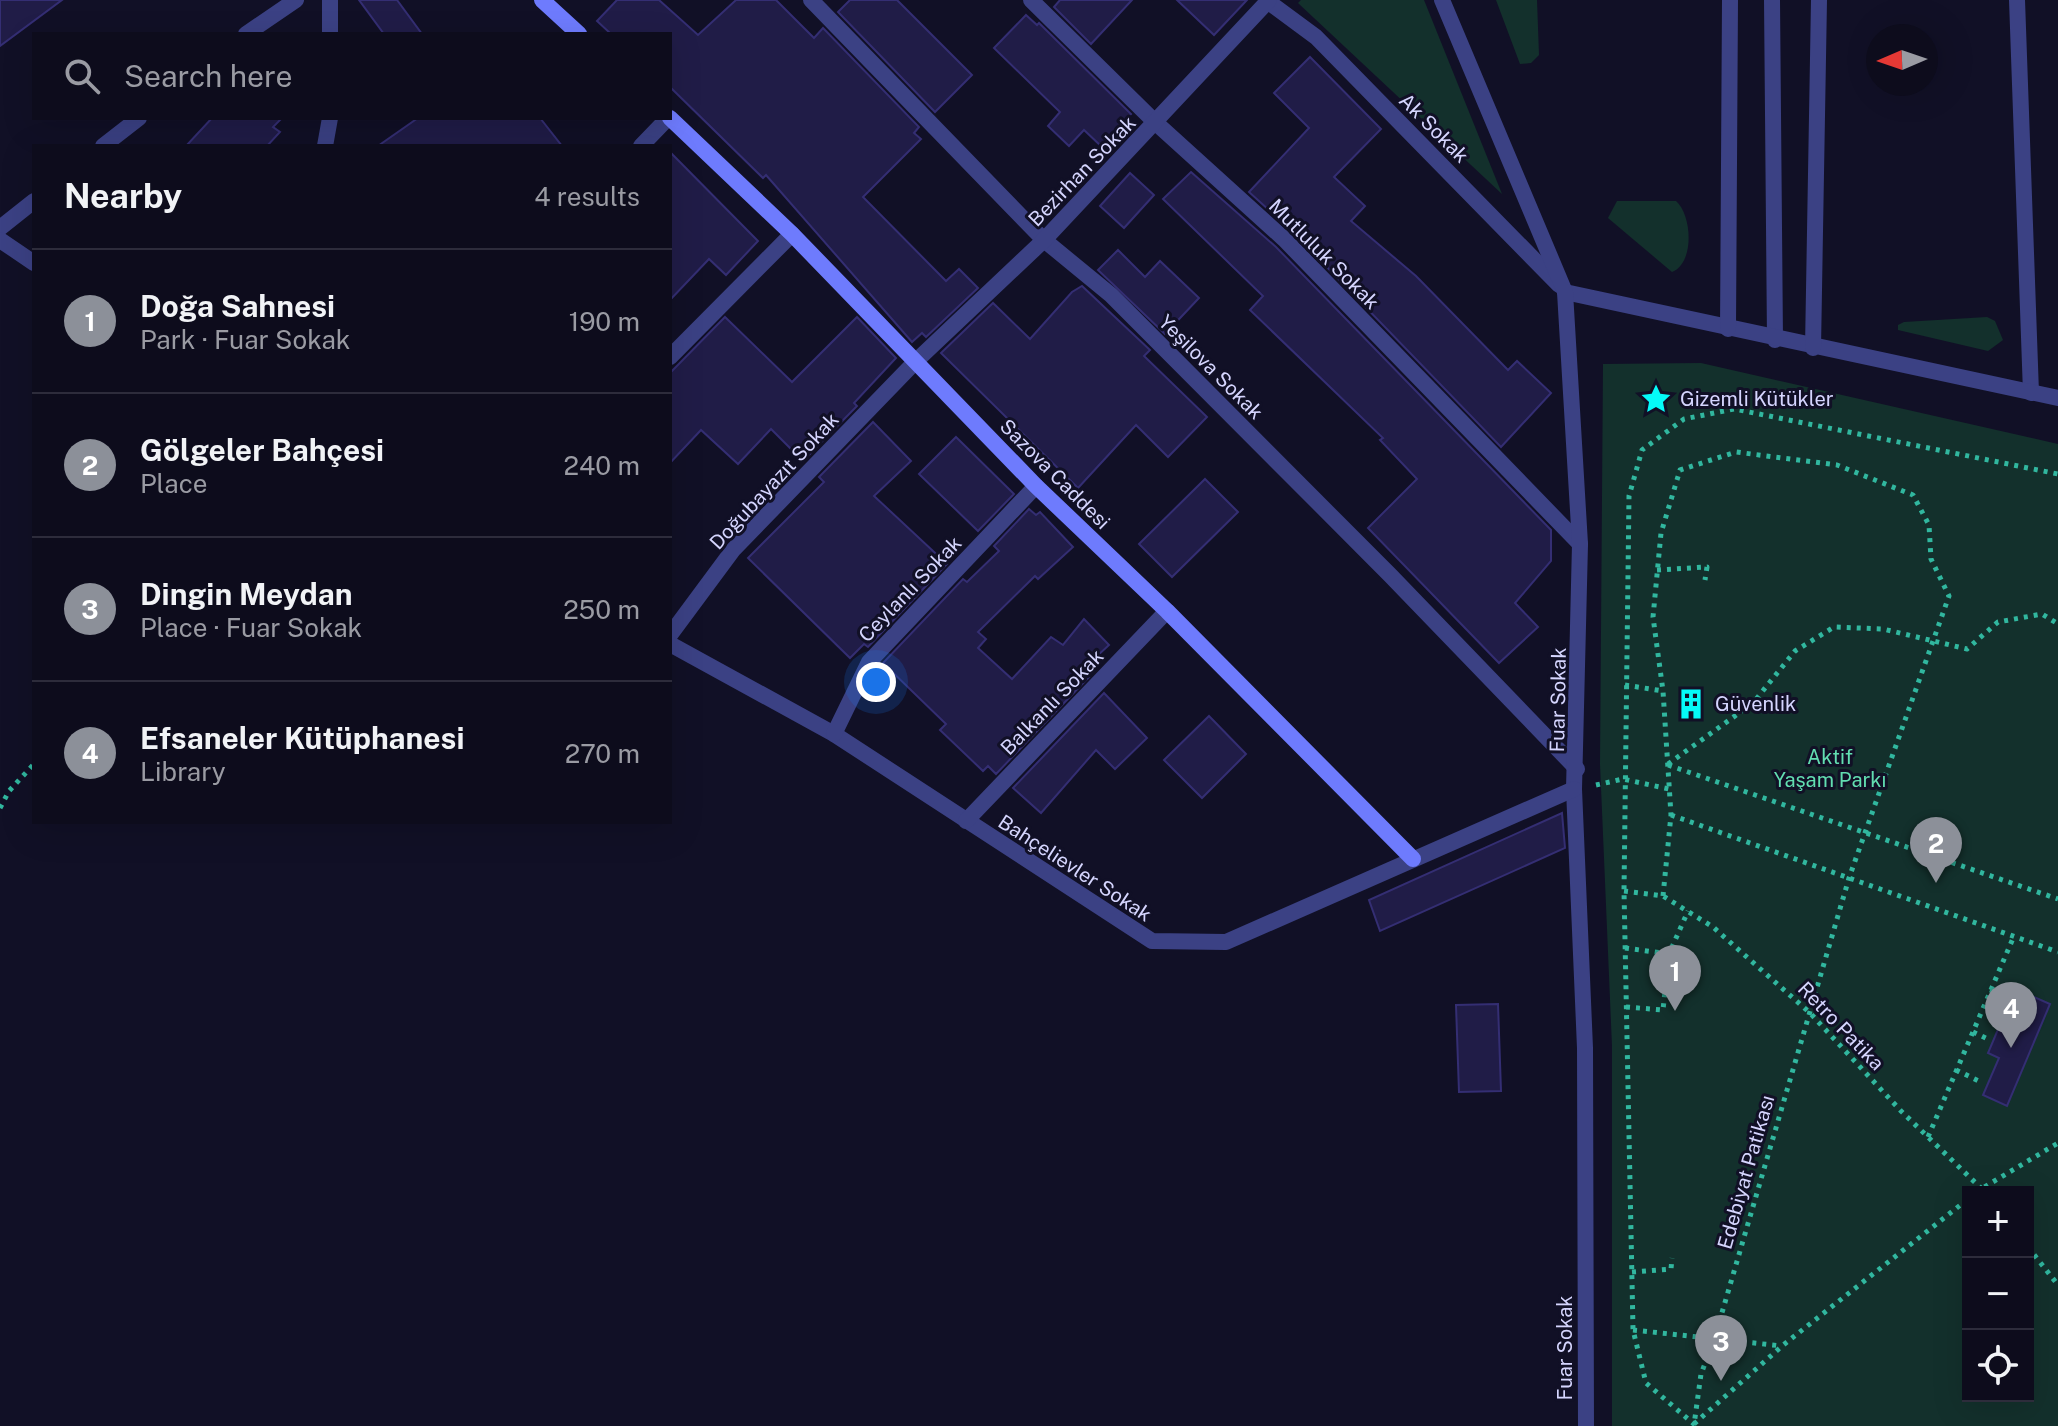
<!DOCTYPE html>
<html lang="en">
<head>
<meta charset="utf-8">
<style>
	:root { --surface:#0d0c1c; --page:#1b1a29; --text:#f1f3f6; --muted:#9a9ba3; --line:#2d2c3b; --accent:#8c9099 }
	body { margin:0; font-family:"Public Sans",sans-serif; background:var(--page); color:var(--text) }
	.controls { position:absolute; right:24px; bottom:24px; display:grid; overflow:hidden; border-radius:0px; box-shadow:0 8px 32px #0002 }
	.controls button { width:72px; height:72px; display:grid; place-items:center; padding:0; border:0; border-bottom:2px solid var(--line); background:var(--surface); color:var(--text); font:40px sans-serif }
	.compass { position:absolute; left:1866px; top:24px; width:72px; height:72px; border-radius:50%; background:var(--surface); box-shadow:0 8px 32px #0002; rotate:268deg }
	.you { position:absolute; left:876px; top:682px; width:28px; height:28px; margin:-20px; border:6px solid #fff; border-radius:50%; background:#1a73e8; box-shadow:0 0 0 12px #1a73e833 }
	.badge { display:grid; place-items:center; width:52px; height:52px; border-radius:50%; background:var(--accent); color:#fff; font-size:26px; font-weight:700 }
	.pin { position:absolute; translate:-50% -66px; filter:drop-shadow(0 2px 4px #0008) }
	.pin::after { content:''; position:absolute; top:42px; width:28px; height:24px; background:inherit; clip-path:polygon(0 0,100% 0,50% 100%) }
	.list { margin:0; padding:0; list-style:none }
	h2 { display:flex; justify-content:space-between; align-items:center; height:104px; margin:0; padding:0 32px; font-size:34px }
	h2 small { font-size:26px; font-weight:400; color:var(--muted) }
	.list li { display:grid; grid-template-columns:52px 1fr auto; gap:24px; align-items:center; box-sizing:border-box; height:144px; padding:0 32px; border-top:2px solid var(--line) }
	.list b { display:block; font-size:30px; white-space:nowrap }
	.list p { margin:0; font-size:26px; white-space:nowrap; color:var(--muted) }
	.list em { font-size:26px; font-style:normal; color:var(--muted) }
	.icon { flex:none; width:44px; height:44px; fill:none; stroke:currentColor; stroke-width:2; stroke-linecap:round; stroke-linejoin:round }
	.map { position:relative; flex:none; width:2058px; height:1426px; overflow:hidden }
	.search { position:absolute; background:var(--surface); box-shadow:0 8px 32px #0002; left:32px; top:32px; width:640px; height:88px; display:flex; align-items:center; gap:20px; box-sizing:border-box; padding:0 28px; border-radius:0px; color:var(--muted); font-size:30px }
	.panel { position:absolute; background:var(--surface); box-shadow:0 8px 32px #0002; left:32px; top:144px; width:640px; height:680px; border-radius:0px }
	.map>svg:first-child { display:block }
	.green { fill:#13302c; fill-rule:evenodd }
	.building { fill:#201c47; stroke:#342e73; stroke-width:2 }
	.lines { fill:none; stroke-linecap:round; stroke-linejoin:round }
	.path { stroke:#31b79f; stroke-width:5; stroke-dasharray:4 6; stroke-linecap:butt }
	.lane { stroke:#3b4184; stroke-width:16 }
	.street { stroke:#3b4184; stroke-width:16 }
	.secondary { stroke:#6e7bfd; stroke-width:16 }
	.labels { text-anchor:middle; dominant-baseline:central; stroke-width:6; stroke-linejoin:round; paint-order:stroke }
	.street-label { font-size:20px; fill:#d5d5fe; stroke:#111026 }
	.poi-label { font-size:20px; fill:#d5d5fe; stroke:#111026; text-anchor:start }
	.park-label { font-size:20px; fill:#62deb1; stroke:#111026 }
</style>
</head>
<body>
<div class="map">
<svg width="2058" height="1426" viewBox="0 0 2058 1426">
	<rect width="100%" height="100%" fill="#111026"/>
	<g class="green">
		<path d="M 1301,0 L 1424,0 L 1502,194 L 1298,3 Z"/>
		<path d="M 1496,0 L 1537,0 L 1539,55 L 1531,63 L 1520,64 Z"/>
		<path d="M 1617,201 L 1676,201 C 1692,215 1695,263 1672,272 L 1608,218 Z"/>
		<path d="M 1987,317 L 1995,321 L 2003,340 L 1988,351 L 1898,330 L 1898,325 L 1904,322 Z"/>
		<path d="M 1701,363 L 2058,444 L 2058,1426 L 1612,1426 L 1612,1046 L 1600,764 L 1603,364 ZM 1968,1192 L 2028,1192 L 2028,1396 L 1968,1396 Z"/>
	</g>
	<g class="building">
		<path d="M 0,0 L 62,0 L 0,46 Z"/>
		<path d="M 359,0 L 397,0 L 422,34 L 384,34 Z"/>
		<path d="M 617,0 L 659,0 L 698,35 L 736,0 L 776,0 L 814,38 L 823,28 L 919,127 L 914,133 L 921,139 L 863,197 L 946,281 L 959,269 L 978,288 L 926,337 L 922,333 L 912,342 L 766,175 L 763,178 L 670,87 L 670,34 L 611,34 L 597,21 Z"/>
		<path d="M 850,0 L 897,0 L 972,75 L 935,112 L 838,12 Z"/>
		<path d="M 1060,0 L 1132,0 L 1091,44 L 1054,7 Z"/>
		<path d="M 1177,0 L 1247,0 L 1214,35 Z"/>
		<path d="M 1026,15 L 1037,25 L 1039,23 L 1131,114 L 1101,146 L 1084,130 L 1069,146 L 1048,126 L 1060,112 L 994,48 Z"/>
		<path d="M 1310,57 L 1381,129 L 1334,177 L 1365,206 L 1351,221 L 1416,276 L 1508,370 L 1517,361 L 1551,393 L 1501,447 L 1292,231 L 1249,192 L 1309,128 L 1274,93 Z"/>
		<path d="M 212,118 L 282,118 L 273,127 L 280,132 L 267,146 L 186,146 Z"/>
		<path d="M 418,118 L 540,118 L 562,146 L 378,146 Z"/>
		<path d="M 670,152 L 758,241 L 726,275 L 709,259 L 670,300 Z"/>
		<path d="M 1191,172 L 1276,247 L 1551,530 L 1551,561 L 1515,603 L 1538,627 L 1499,663 L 1368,528 L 1417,479 L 1380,440 L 1383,438 L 1250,310 L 1263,296 L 1163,199 Z"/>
		<path d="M 1130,173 L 1154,195 L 1124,228 L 1100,206 Z"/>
		<path d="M 1118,250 L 1145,277 L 1160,261 L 1199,298 L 1165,334 L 1098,270 Z"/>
		<path d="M 1082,286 L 1150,350 L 1144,356 L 1207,417 L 1168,457 L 1136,425 L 1078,488 L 941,353 L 993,303 L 1030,339 L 1072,292 Z"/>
		<path d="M 725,317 L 792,382 L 857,317 L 896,358 L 854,403 L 857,406 L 803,461 L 771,429 L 738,464 L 701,430 L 670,463 L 670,373 Z"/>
		<path d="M 873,422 L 911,461 L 874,496 L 947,564 L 868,647 L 864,644 L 850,658 L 748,558 L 824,482 L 819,477 Z"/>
		<path d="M 956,437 L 1014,494 L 978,531 L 919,474 Z"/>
		<path d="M 1205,479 L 1238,512 L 1172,577 L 1139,544 Z"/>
		<path d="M 1029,509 L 1036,515 L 1040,512 L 1073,547 L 1038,579 L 1035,576 L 978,632 L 986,639 L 978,648 L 1012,679 L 1051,637 L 1063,645 L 1084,619 L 1109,645 L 1082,670 L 1089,677 L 996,774 L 988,766 L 983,771 L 940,730 L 946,724 L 883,663 L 963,579 L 967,582 L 999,551 L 994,546 Z"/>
		<path d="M 1104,693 L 1147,738 L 1115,769 L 1096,750 L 1041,813 L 1013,788 Z"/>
		<path d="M 1209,716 L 1246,754 L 1202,798 L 1164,760 Z"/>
		<path d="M 1562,813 L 1565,848 L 1380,931 L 1369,900 Z"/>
		<path d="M 2025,993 L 2050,1004 L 2007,1106 L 1983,1095 L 1999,1058 L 1988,1053 L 1999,1027 L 2008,1031 Z"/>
		<path d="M 1498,1004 L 1501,1091 L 1459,1092 L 1456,1005 Z"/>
	</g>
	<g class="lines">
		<g class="path">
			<path d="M 1657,570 L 1707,567 L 1705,580"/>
			<path d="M 1625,685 L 1663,691"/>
			<path d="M 1668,764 L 1753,703 L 1795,651 L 1834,627 L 1883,629 L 1967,649 L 1998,622 L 2042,614 L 2058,624"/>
			<path d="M 1668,765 L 2058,899"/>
			<path d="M 1596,785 L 1623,779 L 1669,789"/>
			<path d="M 0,808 L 9,791 L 34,764"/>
			<path d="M 1671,815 L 2058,952"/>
			<path d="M 1624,891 L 1663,896 L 1713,927 L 1810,1013 L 1901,1111 L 1985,1192"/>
			<path d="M 1663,896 L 1671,815 L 1663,691 L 1653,617 L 1661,533 L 1680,470 L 1736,452 L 1837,465 L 1913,495 L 1929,525 L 1931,559 L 1949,596 L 1849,878 L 1714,1340 L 1701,1374 L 1694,1425"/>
			<path d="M 1625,948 L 1669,954"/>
			<path d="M 1990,990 L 2016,1001"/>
			<path d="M 1626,1007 L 1663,1010 L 1669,954 L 1688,911"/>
			<path d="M 1973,1032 L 1990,1040"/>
			<path d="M 1956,1070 L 1981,1082"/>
			<path d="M 1928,1137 L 2014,936"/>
			<path d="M 1976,1192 L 2058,1143"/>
			<path d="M 2028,1247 L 2058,1285"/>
			<path d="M 1632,1272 L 1671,1269 L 1672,1258"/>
			<path d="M 1633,1330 L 1782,1346"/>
			<path d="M 1694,1424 L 1782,1346 L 1968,1199"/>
			<path d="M 1695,1425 L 1646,1383 L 1633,1330 L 1624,891 L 1629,496 L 1642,450 L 1684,419 L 1734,409 L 2058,474"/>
		</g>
		<g class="lane">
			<path d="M 1772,0 L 1775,340"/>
			<path d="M 2017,0 L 2031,393"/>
			<path d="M 1565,292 L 2058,398"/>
			<path d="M 1728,329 L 1730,0"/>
			<path d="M 1813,348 L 1819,0"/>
		</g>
		<g class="street">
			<path d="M 811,0 L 1044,240 L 1111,295 L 1390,575 L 1577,769"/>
			<path d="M 1031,0 L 1156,123 L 1284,239 L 1580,544"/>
			<path d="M 1266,0 L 1316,37 L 1559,285"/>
			<path d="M 1442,0 L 1565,292 L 1580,544 L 1574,789 L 1585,1048 L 1586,1426"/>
			<path d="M 246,34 L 296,0"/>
			<path d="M 330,34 L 330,0"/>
			<path d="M 103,146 L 139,118"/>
			<path d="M 325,146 L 330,118"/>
			<path d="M 641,146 L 668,118"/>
			<path d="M 0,228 L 34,201"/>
			<path d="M 0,240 L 34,263"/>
			<path d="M 670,357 L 792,234"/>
			<path d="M 670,635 L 733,550 L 915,362 L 1044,240 L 1269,0"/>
			<path d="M 670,644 L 834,734 L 1152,941 L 1226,942 L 1574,789"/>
			<path d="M 834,734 L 869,662 L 1036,486"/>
			<path d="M 966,821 L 1167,611"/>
		</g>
		<g class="secondary">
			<path d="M 542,0 L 579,34"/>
			<path d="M 670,118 L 792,234 L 1036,486 L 1167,611 L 1413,859"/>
		</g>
	</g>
	<defs>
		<g id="sight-bare" transform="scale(2.4)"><path d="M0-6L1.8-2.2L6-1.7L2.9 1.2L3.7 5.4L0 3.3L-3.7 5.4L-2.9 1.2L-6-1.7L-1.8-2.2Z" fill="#05fbf8" stroke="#111026" stroke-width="2.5" paint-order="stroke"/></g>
		<g id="building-bare" transform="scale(2.4)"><path d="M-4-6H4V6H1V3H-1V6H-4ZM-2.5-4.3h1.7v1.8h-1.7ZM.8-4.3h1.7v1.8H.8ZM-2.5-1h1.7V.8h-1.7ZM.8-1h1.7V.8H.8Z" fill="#05fbf8" stroke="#111026" stroke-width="2.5" paint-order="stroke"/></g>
	</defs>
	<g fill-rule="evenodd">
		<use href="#sight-bare" x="1656" y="399"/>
		<use href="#building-bare" x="1691" y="704"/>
	</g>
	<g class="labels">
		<g class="street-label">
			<text transform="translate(1434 128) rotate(45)">Ak Sokak</text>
			<text transform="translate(1082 171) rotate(-46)">Bezirhan Sokak</text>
			<text transform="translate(1324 254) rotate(45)">Mutluluk Sokak</text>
			<text transform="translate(1211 367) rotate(45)">Yeşilova Sokak</text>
			<text transform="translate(1055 474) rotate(45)">Sazova Caddesi</text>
			<text transform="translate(774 481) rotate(-47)">Doğubayazıt Sokak</text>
			<text transform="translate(910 589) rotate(-46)">Ceylanlı Sokak</text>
			<text transform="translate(1558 700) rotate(-89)">Fuar Sokak</text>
			<text transform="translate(1052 702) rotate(-46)">Balkanlı Sokak</text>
			<text transform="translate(1075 868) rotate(33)">Bahçelievler Sokak</text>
			<text transform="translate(1841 1026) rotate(46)">Retro Patika</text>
			<text transform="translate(1746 1172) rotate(-74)">Edebiyat Patikası</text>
			<text transform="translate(1565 1348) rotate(-90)">Fuar Sokak</text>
		</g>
		<g class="poi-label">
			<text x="1680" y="399">Gizemli Kütükler</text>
			<text x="1715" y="704">Güvenlik</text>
		</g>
		<g class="park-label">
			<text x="1830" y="757">Aktif<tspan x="1830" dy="23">Yaşam Parkı</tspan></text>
		</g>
	</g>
</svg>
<div class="controls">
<button>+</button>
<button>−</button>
<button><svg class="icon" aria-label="locate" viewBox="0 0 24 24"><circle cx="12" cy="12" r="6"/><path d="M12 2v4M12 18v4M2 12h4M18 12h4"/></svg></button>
</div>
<svg class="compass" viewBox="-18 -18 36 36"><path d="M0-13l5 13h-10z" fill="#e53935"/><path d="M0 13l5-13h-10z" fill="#9a9ba3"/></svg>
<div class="you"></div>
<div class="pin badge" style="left:1675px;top:1011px">1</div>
<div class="pin badge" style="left:1936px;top:883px">2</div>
<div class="pin badge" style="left:1721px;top:1381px">3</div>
<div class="pin badge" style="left:2011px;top:1048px">4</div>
<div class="search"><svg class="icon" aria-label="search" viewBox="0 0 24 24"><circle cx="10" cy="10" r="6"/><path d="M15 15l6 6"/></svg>Search here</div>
<section class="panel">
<h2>Nearby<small>4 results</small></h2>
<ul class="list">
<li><span class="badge">1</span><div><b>Doğa Sahnesi</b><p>Park · Fuar Sokak</p></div><em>190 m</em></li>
<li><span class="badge">2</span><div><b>Gölgeler Bahçesi</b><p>Place</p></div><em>240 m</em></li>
<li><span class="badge">3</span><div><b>Dingin Meydan</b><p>Place · Fuar Sokak</p></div><em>250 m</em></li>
<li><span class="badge">4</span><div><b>Efsaneler Kütüphanesi</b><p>Library</p></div><em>270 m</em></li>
</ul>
</section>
</div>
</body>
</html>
